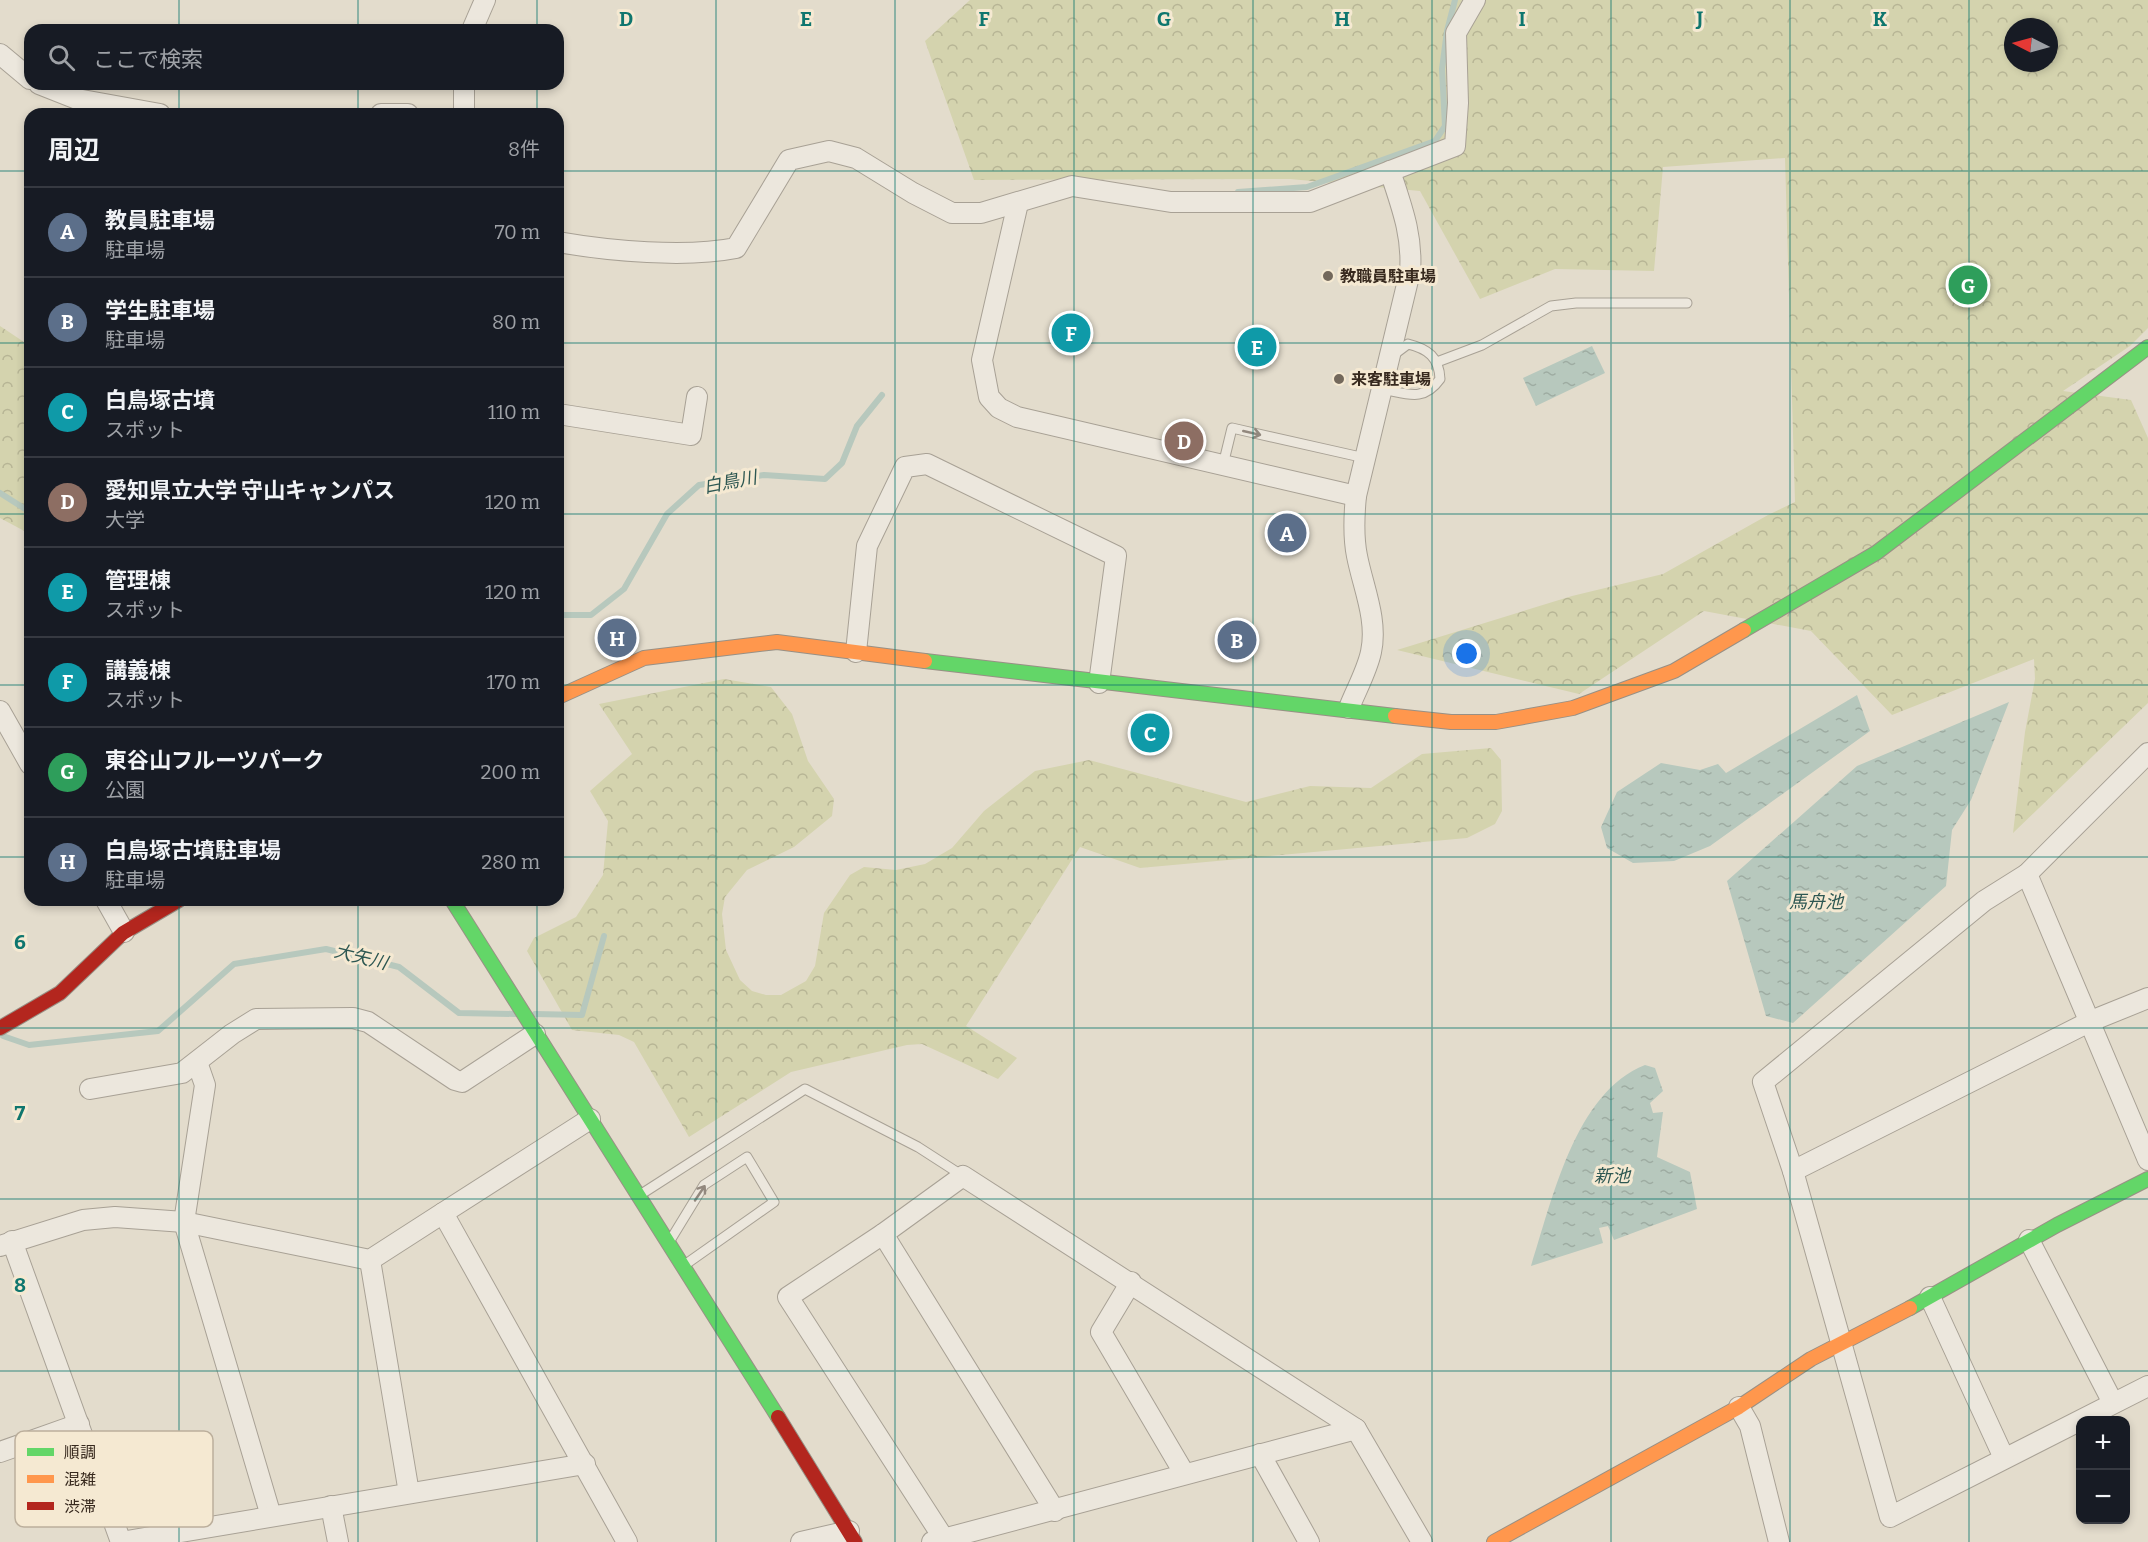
<!DOCTYPE html>
<html lang="ja">
<head>
<meta charset="utf-8">
<style>
	:root { --surface:#171b24; --page:#20242c; --text:#f1f3f6; --muted:#9ea1a6; --line:#363941; --accent:#db2777 }
	body { margin:0; font-family:Bitter,"Noto Sans JP",serif; background:var(--page); color:var(--text) }
	.controls { position:absolute; right:18px; bottom:18px; display:grid; overflow:hidden; border-radius:12px; box-shadow:0 3px 9px #0003 }
	.controls button { width:54px; height:54px; display:grid; place-items:center; padding:0; border:0; border-bottom:2px solid var(--line); background:var(--surface); color:var(--text); font:30px sans-serif }
	.compass { position:absolute; left:2004px; top:18px; width:54px; height:54px; border-radius:50%; background:var(--surface); box-shadow:0 3px 9px #0003; rotate:276deg }
	.you { position:absolute; left:1467px; top:654px; width:21px; height:21px; margin:-15px; border:4px solid #fff; border-radius:50%; background:#1a73e8; box-shadow:0 0 0 9px #1a73e833 }
	.badge { display:grid; place-items:center; width:39px; height:39px; border-radius:50%; background:var(--accent); color:#fff; font-size:20px; font-weight:700 }
	.pin { position:absolute; translate:-50% -50%; border:3px solid #fff; box-shadow:0 2px 6px #0006 }
	.list { margin:0; padding:0; list-style:none }
	h2 { display:flex; justify-content:space-between; align-items:center; height:78px; margin:0; padding:0 24px; font-size:26px }
	h2 small { font-size:20px; font-weight:400; color:var(--muted) }
	.list li { display:grid; grid-template-columns:39px 1fr auto; gap:18px; align-items:center; box-sizing:border-box; height:90px; padding:0 24px; border-top:2px solid var(--line) }
	.list b { display:block; font-size:22px; white-space:nowrap }
	.list p { margin:0; font-size:20px; white-space:nowrap; color:var(--muted) }
	.list em { font-size:20px; font-style:normal; color:var(--muted) }
	.icon { flex:none; width:33px; height:33px; fill:none; stroke:currentColor; stroke-width:2; stroke-linecap:round; stroke-linejoin:round }
	.map { position:relative; flex:none; width:2148px; height:1542px; overflow:hidden }
	.search { position:absolute; background:var(--surface); box-shadow:0 3px 9px #0003; left:24px; top:24px; width:540px; height:66px; display:flex; align-items:center; gap:15px; box-sizing:border-box; padding:0 21px; border-radius:18px; color:var(--muted); font-size:22px }
	.panel { position:absolute; background:var(--surface); box-shadow:0 3px 9px #0003; left:24px; top:108px; width:540px; height:798px; border-radius:18px }
	.map>svg:first-child { display:block }
	.forest { fill:url(#forest-crowns); fill-rule:evenodd }
	.water { fill:url(#water-ripples) }
	.lines { fill:none; stroke-linecap:round; stroke-linejoin:round }
	.stream { stroke:#b7c8bd; stroke-width:6 }
	.lane-casing { stroke:#a8a195; stroke-width:11 }
	.street-casing { stroke:#a8a195; stroke-width:22 }
	.fast-casing { stroke:#989085; stroke-width:16 }
	.slow-casing { stroke:#989085; stroke-width:16 }
	.jam-casing { stroke:#989085; stroke-width:16 }
	.lane { stroke:#ece7dd; stroke-width:9 }
	.street { stroke:#ece7dd; stroke-width:20 }
	.fast { stroke:#63d668; stroke-width:14 }
	.slow { stroke:#ff974d; stroke-width:14 }
	.jam { stroke:#b3261e; stroke-width:14 }
	.oneway { stroke:#92887e }
	.grid { fill:none; stroke:#0f766e; stroke-width:1.5; stroke-opacity:0.55 }
	.poi-dot { fill:#73685b; stroke:#f5e9d2; stroke-width:2 }
	.labels { text-anchor:middle; dominant-baseline:central; stroke-width:6; stroke-linejoin:round; paint-order:stroke }
	.poi-label { font-size:16px; font-weight:bold; fill:#37291e; stroke:#f5e9d2; text-anchor:start }
	.water-label { font-size:18px; font-style:italic; fill:#2d5752; stroke:#f5e9d2 }
	.key { fill:#f5e9d2; stroke:#bcaf9c; stroke-width:1.5 }
	.key-label { font-size:16px; fill:#37291e }
	.grid-label { font-size:20px; text-anchor:middle; font-weight:bold; fill:#0f766e; stroke:#f5e9d2; stroke-width:6; stroke-linejoin:round; paint-order:stroke }
</style>
</head>
<body>
<div class="map">
<svg width="2148" height="1542" viewBox="0 0 2148 1542">
	<defs>
		<pattern id="forest-crowns" width="20" height="18" patternUnits="userSpaceOnUse" patternTransform="scale(1.5)"><rect width="20" height="18" fill="#d4d3ae"/><path d="M2 6a3 3 0 1 1 6 0M12 15a3 3 0 1 1 6 0" fill="none" stroke="#b7b595"/></pattern>
		<pattern id="water-ripples" width="26" height="14" patternUnits="userSpaceOnUse" patternTransform="scale(1.5)"><rect width="26" height="14" fill="#b7c8bd"/><path d="M2 4q2-2 4 0t4 0M15 11q2-2 4 0t4 0" fill="none" stroke="#9eaca2"/></pattern>
	</defs>
	<rect width="100%" height="100%" fill="#e3dccc"/>
	<g class="forest">
		<path d="M 970,0 L 2148,0 L 2148,328 L 2130,346 L 2063,391 L 2131,400 L 2148,438 L 2148,703 L 2013,833 L 2025,732 L 2035,679 L 2034,659 L 1892,715 L 1811,631 L 1704,611 L 1579,694 L 1397,650 L 1572,596 L 1663,574 L 1768,515 L 1795,502 L 1785,158 L 1663,167 L 1654,271 L 1555,269 L 1480,299 L 1420,191 L 1290,179 L 974,180 L 925,41 ZM 2013,27 L 2049,27 L 2049,63 L 2013,63 Z"/>
		<path d="M 0,326 L 30,346 L 30,534 L 0,518 Z"/>
		<path d="M 724,679 L 771,687 L 792,714 L 808,761 L 834,799 L 832,816 L 794,847 L 747,870 L 725,897 L 722,914 L 726,950 L 740,980 L 752,991 L 766,995 L 781,995 L 806,981 L 815,966 L 824,913 L 850,875 L 864,867 L 896,870 L 925,864 L 952,848 L 984,811 L 1035,771 L 1089,760 L 1246,802 L 1310,786 L 1371,788 L 1422,754 L 1491,748 L 1501,760 L 1502,811 L 1495,824 L 1467,838 L 1140,868 L 1080,847 L 966,1026 L 1017,1058 L 998,1079 L 922,1044 L 907,1045 L 791,1072 L 689,1137 L 634,1042 L 619,1035 L 572,1030 L 527,951 L 534,938 L 576,917 L 603,875 L 608,821 L 590,791 L 632,754 L 599,704 Z"/>
	</g>
	<g class="water">
		<path d="M 1592,346 L 1605,373 L 1536,406 L 1523,378 Z"/>
		<path d="M 1857,695 L 1870,731 L 1710,846 L 1674,861 L 1633,863 L 1607,848 L 1601,827 L 1617,792 L 1661,763 L 1700,770 L 1718,764 L 1726,773 Z"/>
		<path d="M 2009,702 L 1971,800 L 1952,830 L 1946,886 L 1793,1023 L 1766,1016 L 1727,881 L 1857,766 Z"/>
		<path d="M 1645,1065 L 1655,1068 L 1663,1091 L 1650,1103 L 1653,1113 L 1663,1112 L 1657,1157 L 1690,1172 L 1697,1209 L 1614,1240 L 1608,1226 L 1599,1228 L 1603,1243 L 1531,1266 C 1552,1201 1575,1092 1645,1065 Z"/>
	</g>
	<g class="lines">
		<g class="stream">
			<path d="M 1238,192 L 1307,187 L 1435,141 L 1445,126 L 1442,69 L 1447,31 L 1455,0"/>
			<path d="M 0,493 L 30,512"/>
			<path d="M 558,615 L 591,615 L 624,589 L 667,514 L 699,485 L 764,475 L 825,479 L 842,463 L 857,426 L 882,395"/>
			<path d="M 535,1014 L 582,1015 L 604,936"/>
			<path d="M 3,1036 L 29,1045 L 158,1031 L 234,964 L 326,949 L 399,967 L 459,1013 L 516,1014"/>
		</g>
		<g class="lane-casing">
			<g id="lane">
				<path d="M 1437,362 L 1482,345 L 1551,306 L 1576,303 L 1687,303"/>
				<path d="M 1382,389 C 1406,393 1423,403 1440,379 C 1439,357 1428,349 1408,344 L 1392,356"/>
				<path d="M 1223,465 L 1232,428 L 1365,458"/>
				<path d="M 643,1193 L 805,1089 L 918,1147 L 963,1176"/>
				<path d="M 671,1239 L 704,1185 L 747,1157 L 774,1202 L 686,1264"/>
			</g>
		</g>
		<g class="street-casing">
			<g id="street">
				<path d="M 472,30 L 485,0"/>
				<path d="M 0,54 L 30,79"/>
				<path d="M 39,84 L 77,99 L 160,114"/>
				<path d="M 464,84 L 464,114"/>
				<path d="M 381,114 L 408,114"/>
				<path d="M 1018,203 L 982,360 L 989,397 L 999,408 L 1017,417 L 1356,496"/>
				<path d="M 558,242 C 610,251 685,258 736,248 L 789,160 L 829,151 L 856,158 L 913,193 L 952,213 L 981,213 L 1072,186 L 1171,202 L 1310,202 L 1455,146 L 1458,103 L 1456,33 L 1475,0"/>
				<path d="M 558,414 L 691,435 L 697,397"/>
				<path d="M 856,652 L 867,546 L 905,467 L 927,464 L 1116,556 L 1099,683"/>
				<path d="M 1349,708 C 1356,690 1367,671 1371,652 C 1378,620 1363,587 1357,556 C 1353,536 1354,516 1356,496 L 1410,272 C 1413,235 1401,205 1390,171"/>
				<path d="M 0,711 L 30,764"/>
				<path d="M 2148,753 L 2027,874 L 1984,901 L 1763,1082 L 1793,1171 L 1890,1517 L 2148,1386"/>
				<path d="M 2027,874 L 2148,1160"/>
				<path d="M 106,900 L 124,932"/>
				<path d="M 197,1062 L 205,1085 L 184,1222 L 271,1516"/>
				<path d="M 90,1089 L 182,1073 L 232,1034 L 256,1019 L 353,1018 L 368,1022 L 455,1080 L 462,1082 L 535,1034"/>
				<path d="M 590,1119 L 443,1213 L 627,1542"/>
				<path d="M 1793,1171 L 2091,1021 L 2148,998"/>
				<path d="M 883,1234 L 1055,1511"/>
				<path d="M 2029,1240 L 2113,1403"/>
				<path d="M 12,1241 L 121,1542"/>
				<path d="M 0,1246 L 83,1220 L 115,1217 L 184,1222 L 370,1260 L 443,1213"/>
				<path d="M 370,1260 L 409,1493"/>
				<path d="M 1131,1282 L 1101,1332 L 1184,1473"/>
				<path d="M 1930,1297 L 2004,1458"/>
				<path d="M 1739,1407 L 1750,1426 L 1779,1542"/>
				<path d="M 0,1452 L 79,1424"/>
				<path d="M 1260,1454 L 1309,1542"/>
				<path d="M 331,1506 L 338,1542"/>
				<path d="M 121,1542 L 585,1464"/>
				<path d="M 801,1542 L 849,1531"/>
				<path d="M 932,1542 L 1356,1429"/>
				<path d="M 946,1542 L 788,1297 L 883,1234 L 963,1176 L 1356,1429 L 1422,1542"/>
			</g>
		</g>
		<g class="fast-casing">
			<g id="fast">
				<path d="M 1744,630 L 1876,553 L 2148,347"/>
				<path d="M 925,661 L 1395,716"/>
				<path d="M 452,900 L 778,1417"/>
				<path d="M 1910,1308 L 2057,1225 L 2148,1179"/>
			</g>
		</g>
		<g class="slow-casing">
			<g id="slow">
				<path d="M 558,697 L 644,658 L 777,642 L 925,661"/>
				<path d="M 1395,716 L 1451,722 L 1496,722 L 1573,708 L 1674,671 L 1744,630"/>
				<path d="M 1494,1542 L 1739,1407 L 1811,1359 L 1910,1308"/>
			</g>
		</g>
		<g class="jam-casing">
			<g id="jam">
				<path d="M 0,1028 L 60,993 L 123,933 L 179,900"/>
				<path d="M 778,1417 L 855,1542"/>
			</g>
		</g>
		<use href="#lane" class="lane"/>
		<use href="#street" class="street"/>
		<use href="#fast" class="fast"/>
		<use href="#slow" class="slow"/>
		<use href="#jam" class="jam"/>
	</g>
	<defs><path id="oneway-shaft" d="M-6 0H5M1.5-3L5.5 0L1.5 3" fill="none" stroke-width="1.6" stroke-linecap="round" stroke-linejoin="round" transform="scale(1.5)"/></defs>
	<g class="oneway">
		<use href="#oneway-shaft" transform="translate(1252 433) rotate(13)"/>
		<use href="#oneway-shaft" transform="translate(700 1193) rotate(-56)"/>
	</g>
	<path class="grid" d="M 179,0 L 179,30M 358,0 L 358,30M 537,0 L 537,30M 716,0 L 716,1542M 895,0 L 895,1542M 1074,0 L 1074,1542M 1253,0 L 1253,1542M 1432,0 L 1432,1542M 1611,0 L 1611,1542M 1790,0 L 1790,1542M 1969,0 L 1969,1542M 179,84 L 179,114M 358,84 L 358,114M 537,84 L 537,114M 0,171 L 30,171M 558,171 L 2148,171M 0,343 L 30,343M 558,343 L 2148,343M 0,514 L 30,514M 558,514 L 2148,514M 0,685 L 30,685M 558,685 L 2148,685M 0,857 L 30,857M 558,857 L 2148,857M 179,900 L 179,1542M 358,900 L 358,1542M 537,900 L 537,1542M 0,1028 L 2148,1028M 0,1199 L 2148,1199M 0,1371 L 2148,1371"/>
	<g class="poi-dot">
		<circle cx="1328" cy="276" r="6"/>
		<circle cx="1339" cy="379" r="6"/>
	</g>
	<g class="labels">
		<g class="poi-label">
			<text x="1340" y="276">教職員駐車場</text>
			<text x="1351" y="379">来客駐車場</text>
		</g>
		<g class="water-label">
			<text transform="translate(730 482) rotate(-11)">白鳥川</text>
			<text x="1816" y="902">馬舟池</text>
			<text transform="translate(361 957) rotate(14)">大矢川</text>
			<text x="1612" y="1176">新池</text>
		</g>
	</g>
	<rect x="15" y="1431" width="198" height="96" rx="9" class="key"/>
	<rect x="27" y="1448" width="27" height="8" fill="#63d668"/>
	<rect x="27" y="1475" width="27" height="8" fill="#ff974d"/>
	<rect x="27" y="1502" width="27" height="8" fill="#b3261e"/>
	<g class="key-label">
		<text x="64" y="1458">順調</text>
		<text x="64" y="1485">混雑</text>
		<text x="64" y="1512">渋滞</text>
	</g>
	<g class="grid-label">
		<text x="626" y="26">D</text>
		<text x="806" y="26">E</text>
		<text x="984" y="26">F</text>
		<text x="1164" y="26">G</text>
		<text x="1342" y="26">H</text>
		<text x="1522" y="26">I</text>
		<text x="1700" y="26">J</text>
		<text x="1880" y="26">K</text>
		<text x="20" y="949">6</text>
		<text x="20" y="1120">7</text>
		<text x="20" y="1292">8</text>
	</g>
</svg>
<div class="controls">
<button>+</button>
<button>−</button>
</div>
<svg class="compass" viewBox="-18 -18 36 36"><path d="M0-13l5 13h-10z" fill="#e53935"/><path d="M0 13l5-13h-10z" fill="#9ea1a6"/></svg>
<div class="you"></div>
<div class="pin badge" style="left:1287px;top:533px;background:#5c6f8a">A</div>
<div class="pin badge" style="left:1237px;top:640px;background:#5c6f8a">B</div>
<div class="pin badge" style="left:1150px;top:733px;background:#0f9aa8">C</div>
<div class="pin badge" style="left:1184px;top:441px;background:#8d6e63">D</div>
<div class="pin badge" style="left:1257px;top:347px;background:#0f9aa8">E</div>
<div class="pin badge" style="left:1071px;top:333px;background:#0f9aa8">F</div>
<div class="pin badge" style="left:1968px;top:285px;background:#2e9e5b">G</div>
<div class="pin badge" style="left:617px;top:638px;background:#5c6f8a">H</div>
<div class="search"><svg class="icon" aria-label="search" viewBox="0 0 24 24"><circle cx="10" cy="10" r="6"/><path d="M15 15l6 6"/></svg>ここで検索</div>
<section class="panel">
<h2>周辺<small>8件</small></h2>
<ul class="list">
<li><span class="badge" style="background:#5c6f8a">A</span><div><b>教員駐車場</b><p>駐車場</p></div><em>70 m</em></li>
<li><span class="badge" style="background:#5c6f8a">B</span><div><b>学生駐車場</b><p>駐車場</p></div><em>80 m</em></li>
<li><span class="badge" style="background:#0f9aa8">C</span><div><b>白鳥塚古墳</b><p>スポット</p></div><em>110 m</em></li>
<li><span class="badge" style="background:#8d6e63">D</span><div><b>愛知県立大学 守山キャンパス</b><p>大学</p></div><em>120 m</em></li>
<li><span class="badge" style="background:#0f9aa8">E</span><div><b>管理棟</b><p>スポット</p></div><em>120 m</em></li>
<li><span class="badge" style="background:#0f9aa8">F</span><div><b>講義棟</b><p>スポット</p></div><em>170 m</em></li>
<li><span class="badge" style="background:#2e9e5b">G</span><div><b>東谷山フルーツパーク</b><p>公園</p></div><em>200 m</em></li>
<li><span class="badge" style="background:#5c6f8a">H</span><div><b>白鳥塚古墳駐車場</b><p>駐車場</p></div><em>280 m</em></li>
</ul>
</section>
</div>
</body>
</html>
